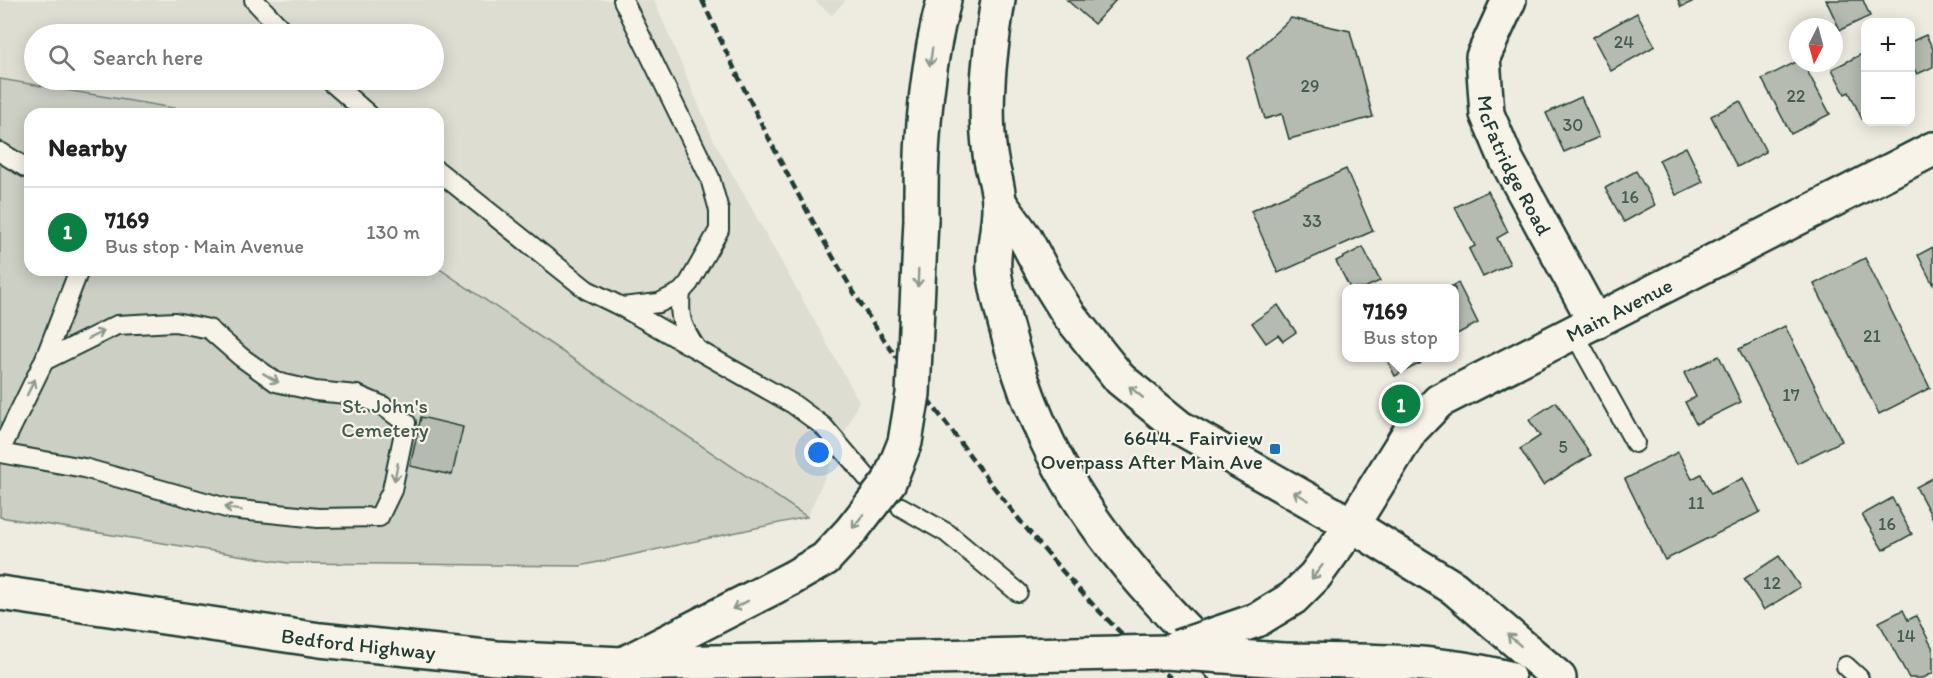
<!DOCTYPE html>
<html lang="en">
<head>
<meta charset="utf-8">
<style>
	:root { --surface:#fff; --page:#f2f2f2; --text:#222; --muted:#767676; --line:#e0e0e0; --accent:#0b8043 }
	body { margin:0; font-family:Itim,sans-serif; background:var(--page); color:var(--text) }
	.controls { position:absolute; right:18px; top:18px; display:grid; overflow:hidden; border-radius:12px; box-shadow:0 3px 15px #0003 }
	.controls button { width:54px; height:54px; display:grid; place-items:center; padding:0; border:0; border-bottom:2px solid var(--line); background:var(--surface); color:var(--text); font:30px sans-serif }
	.compass { position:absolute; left:1789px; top:18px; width:54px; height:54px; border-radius:50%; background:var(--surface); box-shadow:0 3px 15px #0003; rotate:186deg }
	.you { position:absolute; left:819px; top:453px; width:21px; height:21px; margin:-15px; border:4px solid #fff; border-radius:50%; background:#1a73e8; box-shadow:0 0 0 9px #1a73e833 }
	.badge { display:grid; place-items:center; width:39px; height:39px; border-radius:50%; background:var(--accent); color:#fff; font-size:20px; font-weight:700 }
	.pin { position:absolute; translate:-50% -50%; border:3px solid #fff; box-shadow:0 2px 6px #0006 }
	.popup { position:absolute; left:1342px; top:284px; width:117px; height:78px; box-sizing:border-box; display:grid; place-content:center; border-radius:12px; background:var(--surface); filter:drop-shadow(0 2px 4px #0005); font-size:20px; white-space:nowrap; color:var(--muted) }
	.popup b { font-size:22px; color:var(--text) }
	.popup::after { content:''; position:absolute; left:50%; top:100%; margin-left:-12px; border:12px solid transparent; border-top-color:var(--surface) }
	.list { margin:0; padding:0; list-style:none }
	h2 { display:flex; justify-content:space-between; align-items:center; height:78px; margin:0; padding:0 24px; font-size:26px }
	h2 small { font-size:20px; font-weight:400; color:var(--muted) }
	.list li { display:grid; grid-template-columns:39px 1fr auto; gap:18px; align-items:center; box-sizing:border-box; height:90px; padding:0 24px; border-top:2px solid var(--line) }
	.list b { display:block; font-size:22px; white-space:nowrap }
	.list p { margin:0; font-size:20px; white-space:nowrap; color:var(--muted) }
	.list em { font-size:20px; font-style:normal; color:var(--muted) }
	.icon { flex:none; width:33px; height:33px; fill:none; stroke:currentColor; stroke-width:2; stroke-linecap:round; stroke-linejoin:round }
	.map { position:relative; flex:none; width:1933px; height:678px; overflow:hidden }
	.search { position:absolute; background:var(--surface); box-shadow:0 3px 15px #0003; left:24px; top:24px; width:420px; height:66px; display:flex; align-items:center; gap:15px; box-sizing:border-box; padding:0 21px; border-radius:33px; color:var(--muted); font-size:22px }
	.panel { position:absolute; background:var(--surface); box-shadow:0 3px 15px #0003; left:24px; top:108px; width:420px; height:168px; border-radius:18px }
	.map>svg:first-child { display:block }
	.built { fill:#ddddd2; fill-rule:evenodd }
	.green { fill:#cccfc4; stroke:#76867c; stroke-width:1.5 }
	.building { fill:#b5bbb0; stroke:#1f3d34; stroke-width:1.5 }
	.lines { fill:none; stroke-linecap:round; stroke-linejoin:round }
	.lane-casing { stroke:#1f3d34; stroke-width:22 }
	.street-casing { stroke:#1f3d34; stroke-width:38 }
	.primary-casing { stroke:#1f3d34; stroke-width:38 }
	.lane { stroke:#f7f3e8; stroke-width:18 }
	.street { stroke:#f7f3e8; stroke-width:33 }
	.primary { stroke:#f7f3e8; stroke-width:33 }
	.rail { stroke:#1f3d34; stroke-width:4.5; stroke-dasharray:9 4.5; stroke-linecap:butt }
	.primary-bridge-casing { stroke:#1f3d34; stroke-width:38; stroke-linecap:butt }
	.primary-bridge { stroke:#f7f3e8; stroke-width:33 }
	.oneway { stroke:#8b988e }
	.poi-dot { fill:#1f6fb2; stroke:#f7f3e8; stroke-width:2 }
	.labels { text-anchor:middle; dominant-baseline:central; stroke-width:4.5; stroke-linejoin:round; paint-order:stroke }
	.number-label { font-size:18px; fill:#445c53 }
	.street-label { font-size:21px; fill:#1f3d34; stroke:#f7f3e8 }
	.park-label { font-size:21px; fill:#425a51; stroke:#f7f3e8 }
	.poi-label { font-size:21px; fill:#1f3d34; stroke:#f7f3e8; text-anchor:end }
</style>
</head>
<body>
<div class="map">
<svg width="1933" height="678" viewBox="0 0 1933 678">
	<rect width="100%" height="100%" fill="#eeece1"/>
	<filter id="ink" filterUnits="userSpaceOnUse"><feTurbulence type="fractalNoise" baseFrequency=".0167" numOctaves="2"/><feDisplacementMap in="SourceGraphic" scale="12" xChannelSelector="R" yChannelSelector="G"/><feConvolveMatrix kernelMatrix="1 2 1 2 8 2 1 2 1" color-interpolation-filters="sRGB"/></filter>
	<g filter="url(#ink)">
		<g class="built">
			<path d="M 0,0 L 654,0 L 714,141 L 859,401 L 807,517 L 438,268 L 438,114 L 209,114 L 0,79 ZM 34,34 L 434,34 L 434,80 L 34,80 Z"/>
			<path d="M 814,0 L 846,0 L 832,15 Z"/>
		</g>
		<path class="green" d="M 0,79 L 209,114 L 30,114 L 30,270 L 438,268 L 807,517 L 580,566 L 288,563 L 0,517 Z"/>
		<g class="building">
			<path d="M 1067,0 L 1116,0 L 1094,24 Z"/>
			<path d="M 1678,0 L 1696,0 L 1681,7 Z"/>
			<path d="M 1826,0 L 1863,0 L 1870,16 L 1840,30 Z"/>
			<path d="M 1637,13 L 1655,46 L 1611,71 L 1593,37 Z"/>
			<path d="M 1291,18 L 1350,31 L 1373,117 L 1289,139 L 1282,114 L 1265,119 L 1248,58 Z"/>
			<path d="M 1926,35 L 1933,49 L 1933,67 L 1917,74 L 1910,62 L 1910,42 Z"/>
			<path d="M 1866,52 L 1866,117 L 1862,119 L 1849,92 L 1845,94 L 1832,69 Z"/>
			<path d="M 1798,61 L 1798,63 L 1803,63 L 1830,114 L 1791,134 L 1762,79 Z"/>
			<path d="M 1581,97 L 1599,137 L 1564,152 L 1546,113 Z"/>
			<path d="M 1740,101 L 1766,152 L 1737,167 L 1711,116 Z"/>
			<path d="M 1686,147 L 1703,182 L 1676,195 L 1659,160 Z"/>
			<path d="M 1346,169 L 1373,231 L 1278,273 L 1251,211 Z"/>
			<path d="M 1636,171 L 1655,205 L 1624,222 L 1605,188 Z"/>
			<path d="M 1488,191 L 1508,232 L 1497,238 L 1510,264 L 1483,277 L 1469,249 L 1475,246 L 1455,207 Z"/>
			<path d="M 1363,247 L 1380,281 L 1364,288 L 1350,288 L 1336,261 Z"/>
			<path d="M 1933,247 L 1933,285 L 1918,255 Z"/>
			<path d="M 1865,258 L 1930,388 L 1879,414 L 1814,284 Z"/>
			<path d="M 1458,283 L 1478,323 L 1455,335 L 1455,288 L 1448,288 Z"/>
			<path d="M 1278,305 L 1296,332 L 1283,341 L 1278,335 L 1266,343 L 1252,323 Z"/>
			<path d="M 1785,326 L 1842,441 L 1797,463 L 1739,349 Z"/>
			<path d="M 1719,356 L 1741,402 L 1696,424 L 1685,402 L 1696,397 L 1684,373 Z"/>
			<path d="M 1386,358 L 1418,358 L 1421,363 L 1395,376 Z"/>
			<path d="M 1556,402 L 1591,455 L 1543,485 L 1520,449 L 1540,436 L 1529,420 Z"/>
			<path d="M 421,417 L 463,427 L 452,475 L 410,466 Z"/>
			<path d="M 1678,452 L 1692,479 L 1701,474 L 1711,494 L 1743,478 L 1760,512 L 1665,560 L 1625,479 Z"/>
			<path d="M 1933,478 L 1933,519 L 1916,487 Z"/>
			<path d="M 1892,498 L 1912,534 L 1883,550 L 1862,515 Z"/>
			<path d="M 1779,556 L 1800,587 L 1764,610 L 1744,579 Z"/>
			<path d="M 1903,610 L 1908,620 L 1916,616 L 1933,649 L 1933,673 L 1923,678 L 1909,678 L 1879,622 Z"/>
		</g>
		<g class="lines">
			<g class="lane-casing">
				<g id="lane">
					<path d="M 254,0 L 286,34"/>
					<path d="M 329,80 L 368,114"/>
					<path d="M 0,152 L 30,170"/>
					<path d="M 438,171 L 587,290 L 622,307 L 659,303 L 681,292 L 689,283 L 719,230 L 719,210 L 710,178 L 623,0"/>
					<path d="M 681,292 C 678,318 682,327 696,348"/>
					<path d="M 622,307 L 793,404 L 823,426 L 869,480"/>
					<path d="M 1574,333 L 1635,443"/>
					<path d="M 0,451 L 44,361 L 79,270"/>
					<path d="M 0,453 L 84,468 L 230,509 L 318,518 L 379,517 L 392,490 L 406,423 L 383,406 L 357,395 L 315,391 L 276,382 L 241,357 L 209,329 L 175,322 L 117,325 L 44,361"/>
					<path d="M 901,507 L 947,533 L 1018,592"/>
					<path d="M 1846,666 L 1859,678"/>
				</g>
			</g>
			<g class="street-casing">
				<g id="street">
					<path id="s1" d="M 1509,0 L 1483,57 L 1487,114 L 1507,161 L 1595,322"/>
					<path id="s2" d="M 1352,525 L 1411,430 L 1439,401 L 1933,149"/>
				</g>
			</g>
			<g class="primary-casing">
				<g id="primary">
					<path d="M 998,0 C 990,51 983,103 990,154 C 992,170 999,187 999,203 C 1000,225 992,249 994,271 C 998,300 1006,327 1014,355 C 1055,495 1133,578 1233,678"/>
					<path d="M 999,202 L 1025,238 L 1046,278 L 1069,315 L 1120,379 L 1179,427 L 1352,525 L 1454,588 L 1559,678"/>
					<path d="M 921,219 C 920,145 925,72 944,0"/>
					<path id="s3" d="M 0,593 L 320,640 L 496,658 L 622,664 L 1021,655"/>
					<path d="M 1257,620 L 1293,598 L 1315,576 L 1352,525"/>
					<path d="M 1283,660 C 1358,661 1435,659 1508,678"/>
					<path d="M 629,661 L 792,578"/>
				</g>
			</g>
			<use href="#lane" class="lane"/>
			<use href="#street" class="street"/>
			<use href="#primary" class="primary"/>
			<path class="rail" d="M 702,0 C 751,106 803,210 864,309 C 892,354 926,396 957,438 C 1020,524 1089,610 1171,678"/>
			<g class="primary-bridge-casing">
				<g id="primary-bridge">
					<path d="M 792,578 L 825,559 L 851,531 L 889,482 L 905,442 L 913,394 L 921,219"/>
					<path d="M 1178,647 L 1257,620"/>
					<path d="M 1021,655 L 1165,652 L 1283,660"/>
				</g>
			</g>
			<use href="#primary-bridge" class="primary-bridge"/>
		</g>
		<defs><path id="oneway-shaft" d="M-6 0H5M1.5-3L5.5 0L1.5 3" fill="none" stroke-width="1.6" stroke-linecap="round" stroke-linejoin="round" transform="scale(1.5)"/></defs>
		<g class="oneway">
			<use href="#oneway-shaft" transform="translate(931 57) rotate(98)"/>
			<use href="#oneway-shaft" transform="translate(918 278) rotate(92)"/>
			<use href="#oneway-shaft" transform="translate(96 335) rotate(-26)"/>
			<use href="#oneway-shaft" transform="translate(271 378) rotate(31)"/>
			<use href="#oneway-shaft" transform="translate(31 387) rotate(-64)"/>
			<use href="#oneway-shaft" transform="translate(1136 392) rotate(-140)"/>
			<use href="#oneway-shaft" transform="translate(396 472) rotate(101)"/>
			<use href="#oneway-shaft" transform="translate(1301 496) rotate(-150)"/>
			<use href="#oneway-shaft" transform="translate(233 509) rotate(-170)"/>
			<use href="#oneway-shaft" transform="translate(858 521) rotate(128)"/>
			<use href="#oneway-shaft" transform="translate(1317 572) rotate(128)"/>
			<use href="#oneway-shaft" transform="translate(740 605) rotate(153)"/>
			<use href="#oneway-shaft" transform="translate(1514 640) rotate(-139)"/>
		</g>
	</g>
	<rect class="poi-dot" x="1269" y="443" width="12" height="12" rx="3"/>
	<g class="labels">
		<g class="number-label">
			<text x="1624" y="42">24</text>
			<text x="1310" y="86">29</text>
			<text x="1796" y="96">22</text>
			<text x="1573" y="125">30</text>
			<text x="1630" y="197">16</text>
			<text x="1312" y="221">33</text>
			<text x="1872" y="336">21</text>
			<text x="1791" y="395">17</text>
			<text x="1563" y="447">5</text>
			<text x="1696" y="503">11</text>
			<text x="1887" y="524">16</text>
			<text x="1772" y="583">12</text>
			<text x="1906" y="636">14</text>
		</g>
		<g class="street-label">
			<text stroke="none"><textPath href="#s1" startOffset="177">McFatridge Road</textPath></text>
			<text stroke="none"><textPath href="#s2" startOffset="354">Main Avenue</textPath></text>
			<text stroke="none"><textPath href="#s3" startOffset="362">Bedford Highway</textPath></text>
		</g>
		<g class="park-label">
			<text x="385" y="405">St. John's<tspan x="385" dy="24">Cemetery</tspan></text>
		</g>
		<g class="poi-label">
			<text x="1263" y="437">6644 - Fairview<tspan x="1263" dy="24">Overpass After Main Ave</tspan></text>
		</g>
	</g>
</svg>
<div class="controls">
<button>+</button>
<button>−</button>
</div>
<svg class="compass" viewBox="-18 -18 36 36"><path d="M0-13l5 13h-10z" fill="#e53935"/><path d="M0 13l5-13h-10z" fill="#767676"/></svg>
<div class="you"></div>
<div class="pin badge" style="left:1401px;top:404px">1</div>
<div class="popup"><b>7169</b>Bus stop</div>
<div class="search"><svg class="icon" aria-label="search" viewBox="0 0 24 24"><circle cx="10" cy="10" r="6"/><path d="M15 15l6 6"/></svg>Search here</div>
<section class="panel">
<h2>Nearby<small></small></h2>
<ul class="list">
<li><span class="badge">1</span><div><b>7169</b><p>Bus stop · Main Avenue</p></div><em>130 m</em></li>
</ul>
</section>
</div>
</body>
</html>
